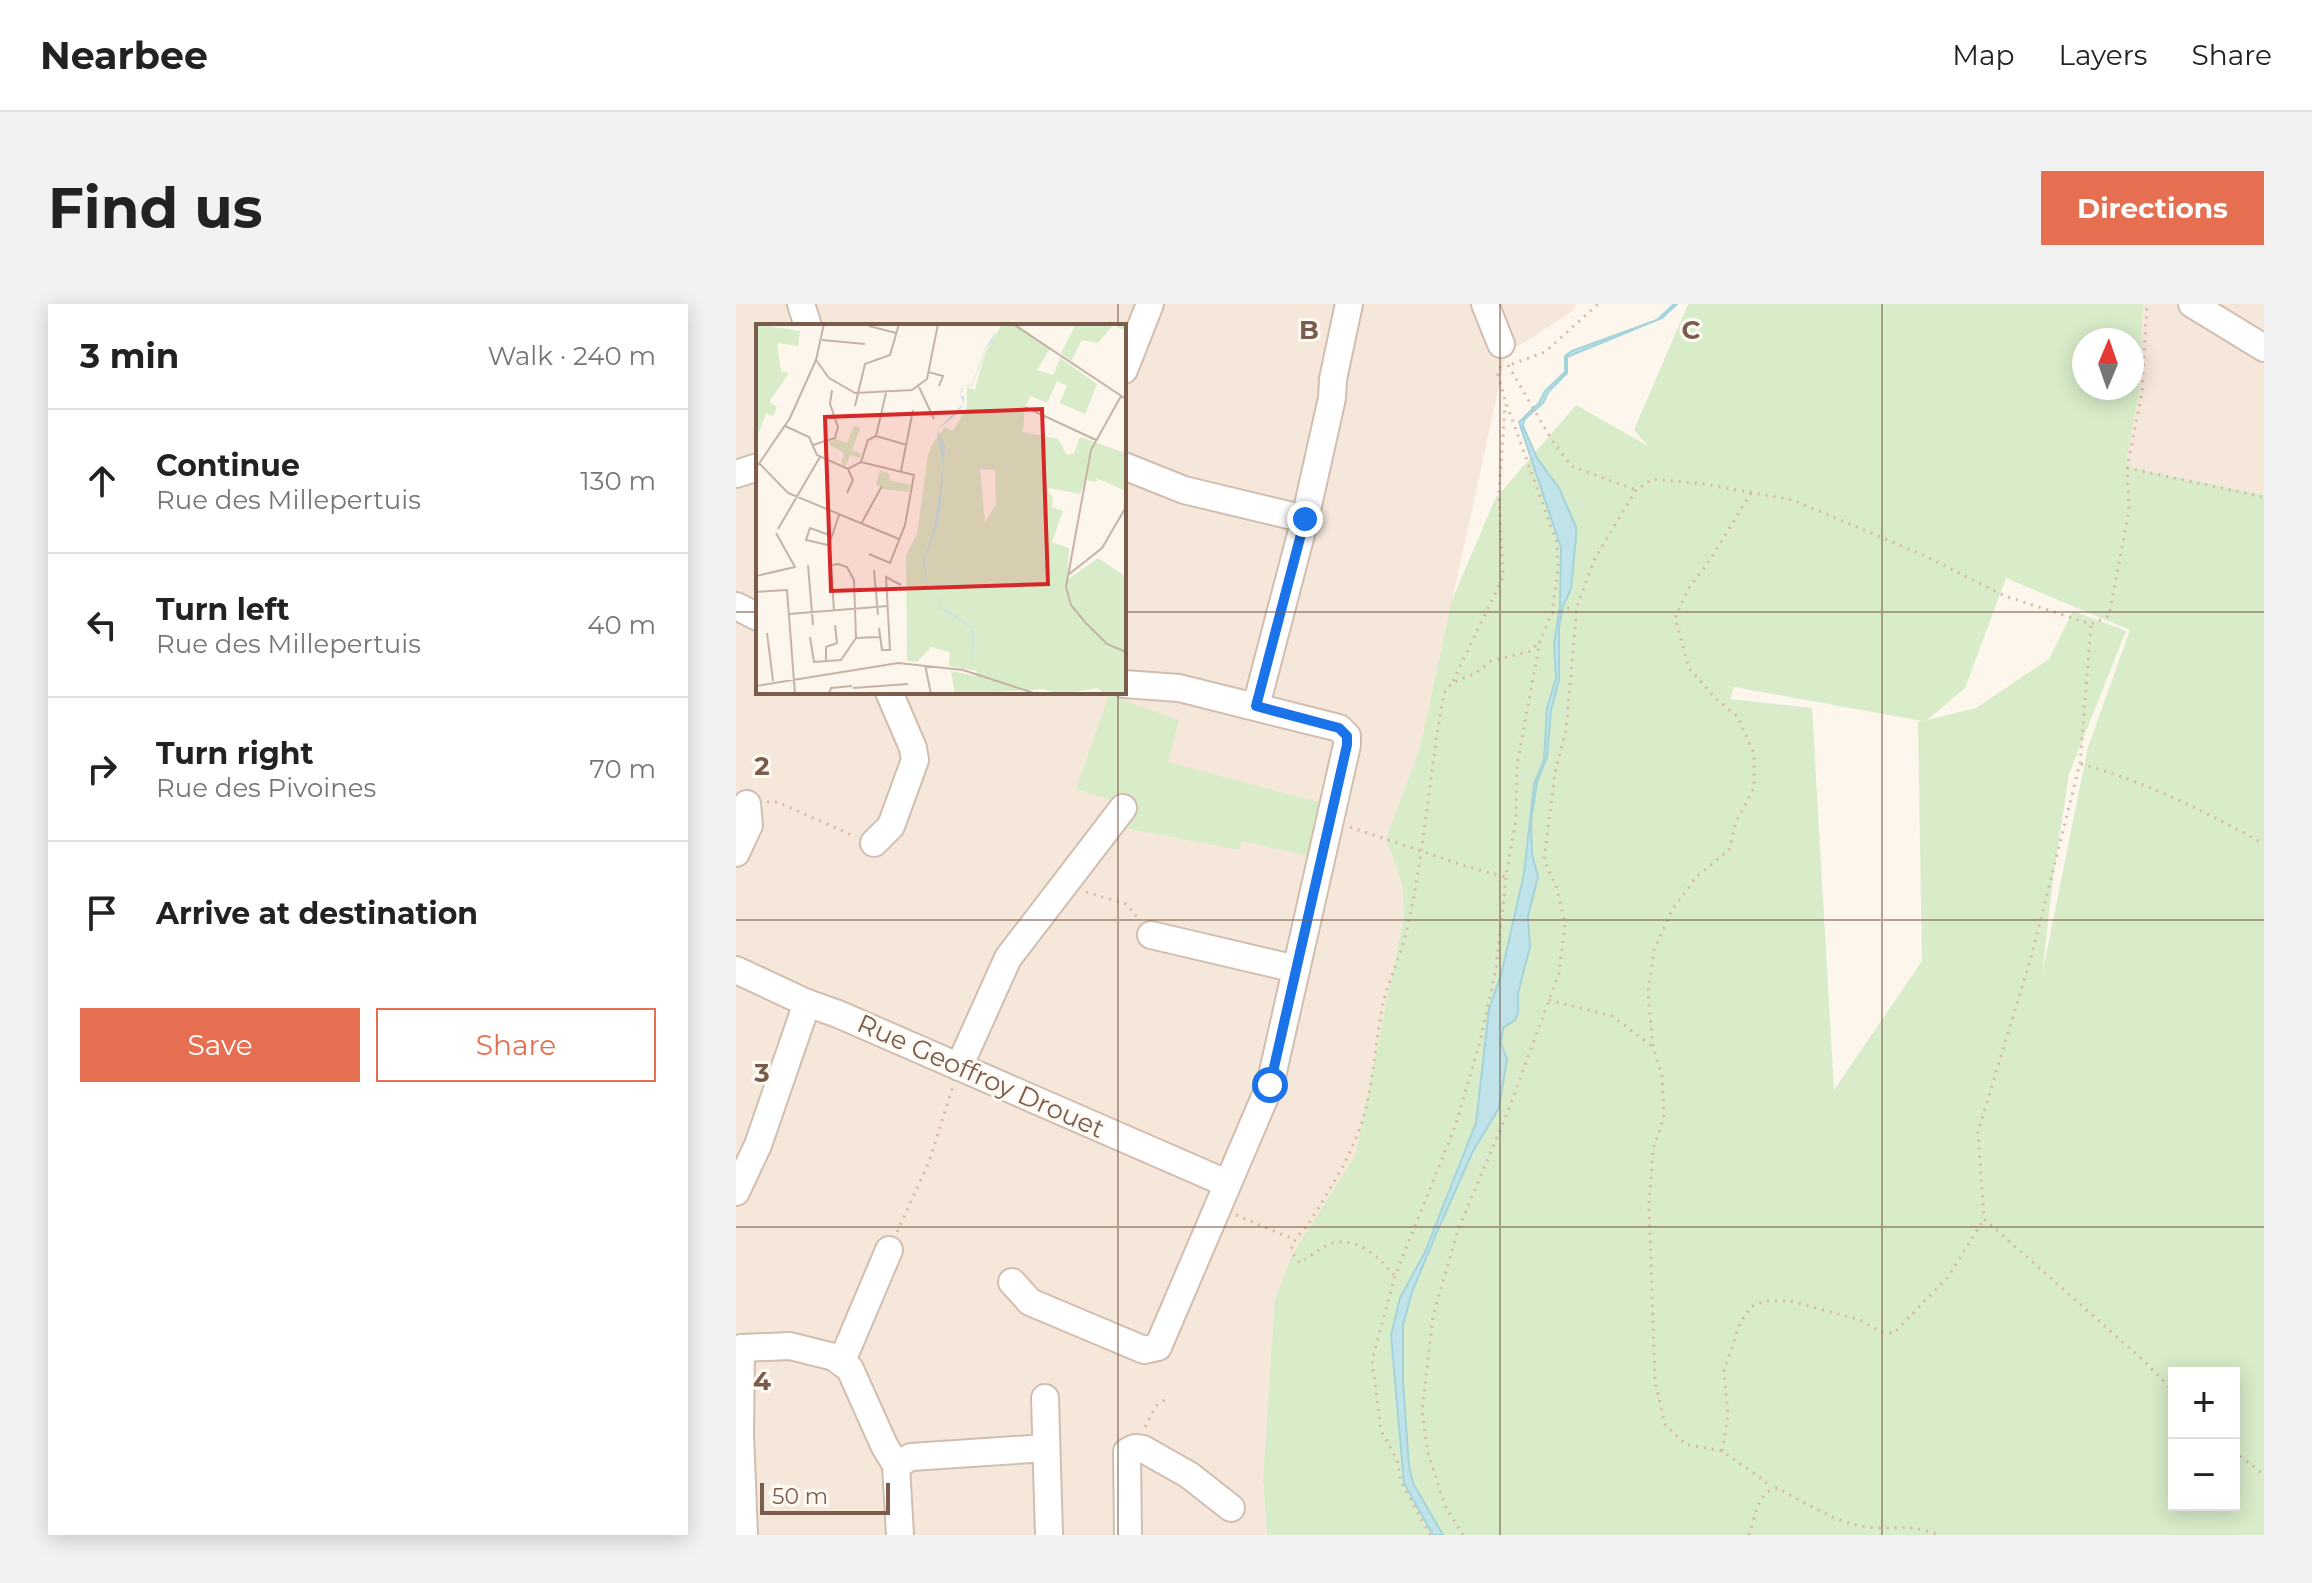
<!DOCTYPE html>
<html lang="en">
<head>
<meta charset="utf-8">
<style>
	:root { --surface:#fff; --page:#f2f2f2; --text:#222; --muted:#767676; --line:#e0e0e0; --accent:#e76f51 }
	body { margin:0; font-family:Montserrat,sans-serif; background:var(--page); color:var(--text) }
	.controls { position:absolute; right:24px; bottom:24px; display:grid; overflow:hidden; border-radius:0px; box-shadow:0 4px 20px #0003 }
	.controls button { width:72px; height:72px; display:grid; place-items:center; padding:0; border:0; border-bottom:2px solid var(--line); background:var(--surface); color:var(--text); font:40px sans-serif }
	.compass { position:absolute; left:1336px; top:24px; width:72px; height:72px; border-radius:50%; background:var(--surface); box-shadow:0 4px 20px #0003; rotate:2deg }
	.scale { position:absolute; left:24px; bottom:20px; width:130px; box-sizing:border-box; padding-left:8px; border:4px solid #7a5c4d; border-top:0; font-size:22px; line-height:28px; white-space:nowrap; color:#7a5c4d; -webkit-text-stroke:6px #fffaf3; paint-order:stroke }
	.stop { position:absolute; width:24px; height:24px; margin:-18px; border:6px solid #1a73e8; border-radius:50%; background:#fff }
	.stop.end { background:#1a73e8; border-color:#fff; box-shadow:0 2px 8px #0008 }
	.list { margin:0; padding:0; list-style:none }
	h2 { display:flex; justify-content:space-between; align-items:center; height:104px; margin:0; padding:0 32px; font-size:34px }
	h2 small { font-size:26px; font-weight:400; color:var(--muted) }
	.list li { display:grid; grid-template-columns:52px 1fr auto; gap:24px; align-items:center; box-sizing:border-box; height:144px; padding:0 32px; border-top:2px solid var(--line) }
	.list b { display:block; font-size:30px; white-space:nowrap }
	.list p { margin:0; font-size:26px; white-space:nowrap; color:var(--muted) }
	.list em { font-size:26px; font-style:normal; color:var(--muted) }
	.actions { display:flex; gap:16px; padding:24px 32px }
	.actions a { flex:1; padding:18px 0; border:2px solid var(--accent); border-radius:0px; text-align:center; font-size:28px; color:var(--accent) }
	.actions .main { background:var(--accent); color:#fff }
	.icon { flex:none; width:44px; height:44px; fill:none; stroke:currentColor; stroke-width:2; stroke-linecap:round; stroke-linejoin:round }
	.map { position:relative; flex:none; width:1528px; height:1231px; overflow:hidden; border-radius:0px }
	header { display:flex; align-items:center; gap:48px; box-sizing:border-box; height:112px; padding:0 40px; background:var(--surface); border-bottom:2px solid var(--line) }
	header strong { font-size:38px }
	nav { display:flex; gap:44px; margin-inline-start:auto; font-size:28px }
	.intro { display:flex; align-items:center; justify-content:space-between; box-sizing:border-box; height:192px; padding:0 48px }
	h1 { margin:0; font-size:56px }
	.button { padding:20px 36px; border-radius:0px; background:var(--accent); color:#fff; font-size:28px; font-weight:700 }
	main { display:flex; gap:48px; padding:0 48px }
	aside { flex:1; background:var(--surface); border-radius:0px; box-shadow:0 4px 20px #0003 }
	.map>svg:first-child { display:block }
	.residential { fill:#f5e8da; fill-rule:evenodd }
	.green { fill:#d8ecc9; fill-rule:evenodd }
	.water { fill:#bfe3e8; stroke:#a5d3da; stroke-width:2 }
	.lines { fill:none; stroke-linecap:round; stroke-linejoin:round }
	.minor-casing { stroke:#d1beb0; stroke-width:30 }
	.path { stroke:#d9b8a5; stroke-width:3; stroke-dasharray:2 6; stroke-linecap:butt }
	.minor { stroke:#fff; stroke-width:26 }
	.route { stroke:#1a73e8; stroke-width:10 }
	.grid { fill:none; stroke:#7a5c4d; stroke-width:2; stroke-opacity:0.55 }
	.labels { text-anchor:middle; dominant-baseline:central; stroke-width:6; stroke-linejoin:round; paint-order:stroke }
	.street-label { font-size:26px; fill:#7a5c4d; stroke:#fffaf3 }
	.inset-road { fill:none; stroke:#c5b3a7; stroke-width:2 }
	.view { fill:#d62828; fill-opacity:0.15; stroke:#d62828; stroke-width:4 }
	.inset-edge { fill:none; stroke:#7a5c4d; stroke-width:4 }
	.grid-label { font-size:26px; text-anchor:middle; font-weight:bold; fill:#7a5c4d; stroke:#fffaf3; stroke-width:6; stroke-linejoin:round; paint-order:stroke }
</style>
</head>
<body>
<header>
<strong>Nearbee</strong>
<nav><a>Map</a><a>Layers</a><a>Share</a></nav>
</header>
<div class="intro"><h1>Find us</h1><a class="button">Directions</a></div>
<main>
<aside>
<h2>3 min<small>Walk · 240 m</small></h2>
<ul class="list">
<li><svg class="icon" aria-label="ahead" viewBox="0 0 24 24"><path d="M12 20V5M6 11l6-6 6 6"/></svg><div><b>Continue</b><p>Rue des Millepertuis</p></div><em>130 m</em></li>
<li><svg class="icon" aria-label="left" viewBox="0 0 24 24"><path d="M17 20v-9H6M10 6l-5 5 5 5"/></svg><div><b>Turn left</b><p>Rue des Millepertuis</p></div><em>40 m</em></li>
<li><svg class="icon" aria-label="right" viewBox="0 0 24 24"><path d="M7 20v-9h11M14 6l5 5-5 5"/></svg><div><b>Turn right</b><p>Rue des Pivoines</p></div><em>70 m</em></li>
<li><svg class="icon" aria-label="arrive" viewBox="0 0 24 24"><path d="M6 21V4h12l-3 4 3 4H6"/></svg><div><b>Arrive at destination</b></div></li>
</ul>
<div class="actions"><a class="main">Save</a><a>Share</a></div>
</aside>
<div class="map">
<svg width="1528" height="1231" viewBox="0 0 1528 1231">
	<rect width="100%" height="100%" fill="#fdf6ec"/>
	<g class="residential">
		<path d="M 0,0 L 840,0 L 837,7 L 770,50 L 683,447 L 650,534 L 666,581 L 668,611 L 619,852 L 557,949 L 527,1177 L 531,1231 L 0,1231 ZM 22,22 L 388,22 L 388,388 L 22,388 Z"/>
		<path d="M 1407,0 L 1528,0 L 1528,191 L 1396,164 L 1390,157 L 1403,89 Z"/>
	</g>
	<g class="green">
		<path d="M 952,0 L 1407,0 L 1403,89 L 1390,157 L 1397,164 L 1528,191 L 1528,1231 L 531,1231 L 527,1177 L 539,995 L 557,949 L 619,852 L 668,611 L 666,581 L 650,534 L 683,447 L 716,296 L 759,195 L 840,101 L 912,142 L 898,126 ZM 1348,36 L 1396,36 L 1396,84 L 1348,84 ZM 1270,274 L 1394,326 L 1352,443 L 1306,671 L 1317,575 L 1333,470 L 1390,327 L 1337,307 L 1313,355 L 1240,404 L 1191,416 L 1229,384 ZM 998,383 L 1187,417 L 1182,418 L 1186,657 L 1098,786 L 1076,404 L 994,395 ZM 1438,1069 L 1498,1069 L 1498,1201 L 1438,1201 Z"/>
		<path d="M 373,391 L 443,416 L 432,458 L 586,499 L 573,552 L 506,537 L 503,546 L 384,523 L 394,502 L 340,485 Z"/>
	</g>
	<path class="water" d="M 938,0 L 941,0 L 926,14 L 831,53 L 831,69 L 813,87 L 807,99 L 788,116 L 787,122 L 801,154 L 823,184 L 840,223 L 840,233 L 835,285 L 827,302 L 823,323 L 823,376 L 815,406 L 811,453 L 801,478 L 795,517 L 796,550 L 802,573 L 792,612 L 794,643 L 782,689 L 782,709 L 779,716 L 767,724 L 765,739 L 771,755 L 763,804 L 737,847 L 700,930 L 676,988 L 667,1021 L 667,1079 L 673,1162 L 677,1179 L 707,1231 L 697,1231 L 668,1179 L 655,1031 L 664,994 L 689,948 L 740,819 L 753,705 L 765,671 L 788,570 L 798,480 L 808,456 L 811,404 L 820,374 L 818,341 L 824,302 L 825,244 L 783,118 L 803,99 L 809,87 L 829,68 L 829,52 L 836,47 L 921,16 Z"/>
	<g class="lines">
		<g class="minor-casing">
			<g id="minor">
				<path d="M 65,0 L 72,22"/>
				<path d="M 749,0 L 765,40"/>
				<path d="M 1456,0 L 1528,44"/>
				<path d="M 388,66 L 414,0"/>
				<path d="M 388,162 L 448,186 L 569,215"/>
				<path d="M 0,170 L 22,163"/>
				<path d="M 0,302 L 22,313"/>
				<path d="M 520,402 L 569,215 L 596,94 L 597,75 L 613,0"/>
				<path d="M 138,539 L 155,522 L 179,456 L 177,444 L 153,388"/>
				<path d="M 0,549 L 13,521 L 11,500"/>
				<path d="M 415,631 L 560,665"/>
				<path d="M 0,666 L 71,699 L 102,710 L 490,879"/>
				<path d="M 223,763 L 272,654 L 387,504"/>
				<path d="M 0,888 L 22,841 L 71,699"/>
				<path d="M 276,978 L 294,998 L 408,1046 L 422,1043 L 534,781 L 611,441 L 611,432 L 603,424 L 443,384 L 388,380"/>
				<path d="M 106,1057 L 153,946"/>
				<path d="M 309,1094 L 313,1231"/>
				<path d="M 160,1161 L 175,1153 L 310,1144"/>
				<path d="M 8,1231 L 4,1130 L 5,1044 L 54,1042 L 98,1053 L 114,1065 L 148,1141 L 160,1161 L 164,1231"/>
				<path d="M 392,1231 L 391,1148 L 399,1144 L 407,1145 L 453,1171 L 495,1204"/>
			</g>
		</g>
		<g class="path">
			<path d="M 776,60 L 809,48 L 862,0"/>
			<path d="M 772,61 L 814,133 L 835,162 L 900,186"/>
			<path d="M 1391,164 L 1528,193"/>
			<path d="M 1015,189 L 972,259 L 952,285 L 939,314 L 953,364 L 980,395 L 1002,413 L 1018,450 L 1018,484 L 1000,518 L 993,546 L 961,572 L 936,606 L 918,646 L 912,690 L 917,743 L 926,772 L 928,813 L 917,845 L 913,902 L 919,1078 L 929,1120 L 949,1140 L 986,1147 L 1029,1177 L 1034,1185"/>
			<path d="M 816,309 L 839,302"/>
			<path d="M 1355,322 L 1344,459 L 1296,650 L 1242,828 L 1248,915 L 1406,1055 L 1438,1088"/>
			<path d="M 717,377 L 767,273 L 763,191 L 769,100"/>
			<path d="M 1345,460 C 1409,477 1470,508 1528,540"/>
			<path d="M 31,498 L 41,498 L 120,533"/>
			<path d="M 614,523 L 729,562 L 770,573"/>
			<path d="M 350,588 L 390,600 L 402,614"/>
			<path d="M 813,696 L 876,712 L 917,743"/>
			<path d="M 500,911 L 559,936"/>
			<path d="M 161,928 L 193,858 L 217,782"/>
			<path d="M 658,971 C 644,953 616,929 592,941 C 582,946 573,953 564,959 C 560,955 556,951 556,944 C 557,934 568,927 573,919 C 594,885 617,850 628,811 C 639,772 639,731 649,692 C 655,671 665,650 670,629 C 689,550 693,468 708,389 L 716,379 L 740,369 L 755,357 L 795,347 L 804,337"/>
			<path d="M 409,1123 L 420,1102 L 430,1095"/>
			<path d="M 986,1147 L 992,1112 L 988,1067 L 1004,1019 L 1015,1003 L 1029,997 L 1054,997 L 1124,1016 L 1145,1028 L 1158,1029 L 1212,973 L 1248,915"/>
			<path d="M 1498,1147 L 1528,1171"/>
			<path d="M 694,1231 L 665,1178 L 661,1156 L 645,1126 L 636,1056 L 659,972 L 720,820 L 745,734 L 760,664 L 770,573 L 780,515 L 781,461 L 804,337 L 816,309 L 822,266 L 821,239 L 769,96 L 762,70 L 765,60"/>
			<path d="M 727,1231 L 709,1202 L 692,1149 L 686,1108 L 697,1012 L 722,926 L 772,807 L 823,669 L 829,619 L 820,582 L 808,556 L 819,469 L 830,426 L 841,302 L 859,254 L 900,186 L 917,175 L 968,180 L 1057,196 L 1185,250 L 1269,292 L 1355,320 L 1373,312 L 1393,206 L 1391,164 L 1406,88 L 1411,0"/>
			<path d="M 1013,1231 C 1019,1214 1021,1187 1041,1184 C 1072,1200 1104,1222 1140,1224 C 1165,1225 1176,1220 1202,1231"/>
		</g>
		<use href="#minor" class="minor"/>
	</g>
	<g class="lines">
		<path class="route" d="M 534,781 L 611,441 L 611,432 L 603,424 L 520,402 L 569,215"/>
	</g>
	<path class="grid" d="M 382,0 L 382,22M 764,0 L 764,1231M 1146,0 L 1146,1231M 0,308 L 22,308M 388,308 L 1528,308M 382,388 L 382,1231M 0,616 L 1528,616M 0,923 L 1528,923"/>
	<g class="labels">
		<g class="street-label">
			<text transform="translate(245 772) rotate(24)">Rue Geoffroy Drouet</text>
		</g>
	</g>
	<g transform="translate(20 20)">
		<rect width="370" height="370" fill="#fdf6ec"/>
		<path d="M 0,0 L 44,7 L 42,22 L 21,19 L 25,47 L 33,49 L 13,78 L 21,83 L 17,92 L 10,89 L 0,116 ZM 246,0 L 261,0 L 294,24 L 281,46 L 297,51 L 304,34 L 341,60 L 329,90 L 304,79 L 311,62 L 301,57 L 291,79 L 275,72 L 269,82 L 267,108 L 302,115 L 311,131 L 318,129 L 324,113 L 370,129 L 370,167 L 340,154 L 341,158 L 330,156 L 324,170 L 293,164 L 291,169 L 297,172 L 296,183 L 307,187 L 296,218 L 313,224 L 311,256 L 342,234 L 370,253 L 370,370 L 347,370 L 342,364 L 305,370 L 287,365 L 199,370 L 195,347 L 220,352 L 221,347 L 193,342 L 194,328 L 175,323 L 161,338 L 151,337 L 150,231 L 161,210 L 172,131 L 178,117 L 189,103 L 197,107 L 211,83 L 211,63 L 219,66 L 229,29 ZM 224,145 L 239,146 L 240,180 L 229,198 ZM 320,0 L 370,0 L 370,7 L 357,1 L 342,19 L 326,16 L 315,37 L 305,29 ZM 98,102 L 104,104 L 96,126 L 105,130 L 104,134 L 94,131 L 90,142 L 85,140 L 88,129 L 71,119 L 79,115 L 91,119 ZM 124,146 L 134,150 L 133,156 L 155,161 L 153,168 L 126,165 L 120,160 Z" fill="#d8ecc9" fill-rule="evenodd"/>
		<path d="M 247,0 L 240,7 L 236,17 L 229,26 L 223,44 L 216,62 L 207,62 L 206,66 L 204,71 L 208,73 L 208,79 L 202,89 L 181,106 L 189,122 L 185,180 L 181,203 L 169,234 L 171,257 L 186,283 L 216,303 L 217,308 L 216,346 L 216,304 L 187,286 L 170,256 L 167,236 L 178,205 L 187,142 L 181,106 L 208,79 L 204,71 L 206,62 L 216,61 L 229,25 L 240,7 Z" fill="#bfe3e8"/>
		<path class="inset-road" d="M 257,0 L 370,75M 113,2 L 140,9M 66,16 L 109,20M 60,36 L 73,54 L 99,69 L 156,66 L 171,55 L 182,0M 172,48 L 187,52 L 183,62M 163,63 L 178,95M 365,72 L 335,126 L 310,263 L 315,281 L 329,298 L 351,320 L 370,328M 99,82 L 109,40 L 134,31 L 143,0M 269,83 L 340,116M 29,102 L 53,113 L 61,131 L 92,145 L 105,138 L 158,151 L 149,201 L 134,239 L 113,230M 120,112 L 151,121M 57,121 L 79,114 L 82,103 L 74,80 L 76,66M 105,138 L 112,116 L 120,112 L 130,69M 4,140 L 32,169 L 143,215M 0,144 L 34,94 L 60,36 L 68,0M 145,147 L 157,86M 91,169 L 97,156 L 92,145M 105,200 L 126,162M 22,205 L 64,133M 76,212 L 54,204 L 50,216 L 72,221 L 76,212 L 83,191M 52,241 L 57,301M 118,246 L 122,291M 312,251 L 346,224 L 370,183M 0,252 L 39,243 L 20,209M 0,268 L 31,266 L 39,370M 78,287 L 75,241 L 82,240 L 91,243 L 98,256 L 100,314M 33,290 L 132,282M 123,304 L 126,326 L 134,326 L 130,253 L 145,261M 11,309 L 17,357M 54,313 L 58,338 L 85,336 L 100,314 L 124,313M 70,337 L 70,323 L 81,319 L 79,301M 169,341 L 175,370M 0,362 L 142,339 L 207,346 L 281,370M 97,364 L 152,360M 73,370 L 75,364 L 96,362"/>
		<path class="view" d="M 286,85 L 292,260 L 75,267 L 69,93 Z"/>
		<rect width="370" height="370" class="inset-edge"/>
	</g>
	<g class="grid-label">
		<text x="573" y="35">B</text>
		<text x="955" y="35">C</text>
		<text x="26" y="471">2</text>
		<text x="26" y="778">3</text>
		<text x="26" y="1086">4</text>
	</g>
</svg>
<div class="controls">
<button>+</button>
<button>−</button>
</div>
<svg class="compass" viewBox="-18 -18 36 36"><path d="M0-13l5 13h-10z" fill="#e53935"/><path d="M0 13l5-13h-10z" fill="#767676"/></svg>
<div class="scale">50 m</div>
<div class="stop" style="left:534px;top:781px"></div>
<div class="stop end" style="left:569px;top:215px"></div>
</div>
</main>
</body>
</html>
